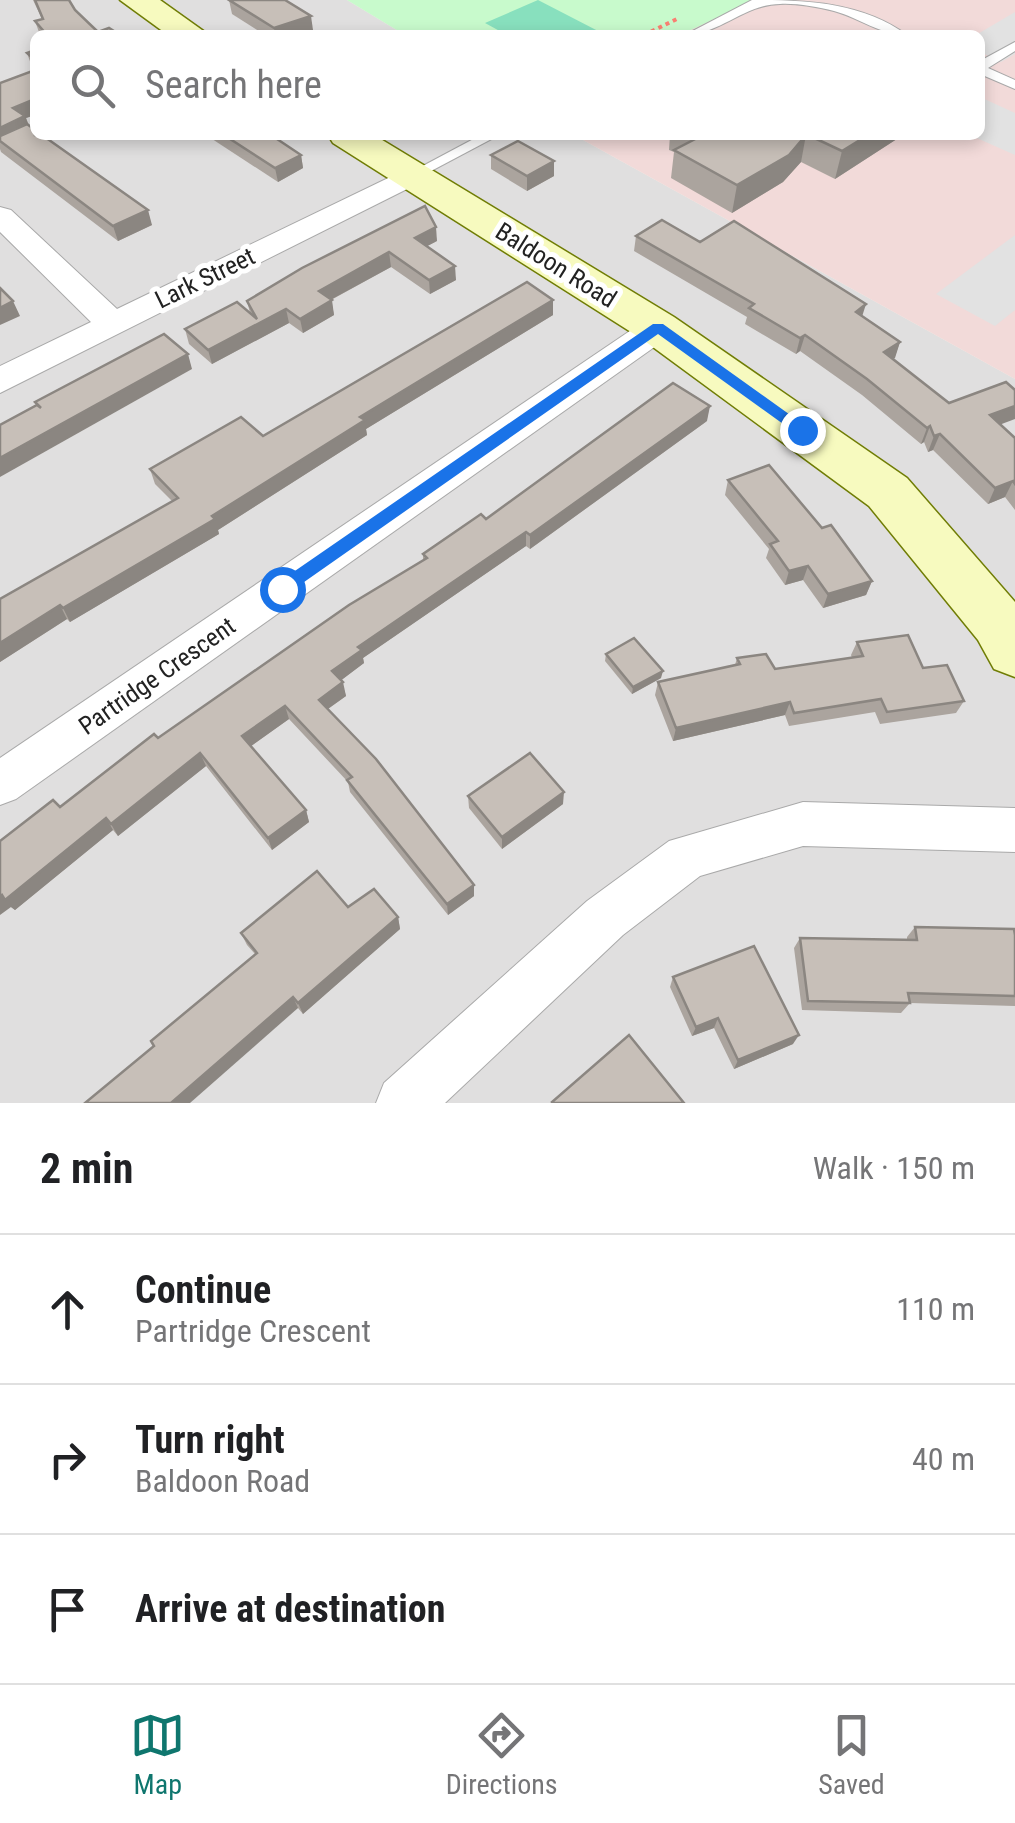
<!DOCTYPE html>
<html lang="en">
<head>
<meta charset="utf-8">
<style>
	:root { --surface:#fff; --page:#f6f6f6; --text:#202124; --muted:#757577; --line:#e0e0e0; --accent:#0f766e }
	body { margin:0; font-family:"Roboto Condensed",sans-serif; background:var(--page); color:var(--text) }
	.stop { position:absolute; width:30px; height:30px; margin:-22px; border:8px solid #1a73e8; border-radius:50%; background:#fff }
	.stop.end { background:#1a73e8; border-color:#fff; box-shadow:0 2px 10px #0008 }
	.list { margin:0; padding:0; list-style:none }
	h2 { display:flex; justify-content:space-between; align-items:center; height:130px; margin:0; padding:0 40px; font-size:42px }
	h2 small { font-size:32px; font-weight:400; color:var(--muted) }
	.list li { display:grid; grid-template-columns:65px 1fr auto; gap:30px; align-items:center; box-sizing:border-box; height:150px; padding:0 40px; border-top:2px solid var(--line) }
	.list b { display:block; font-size:38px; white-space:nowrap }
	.list p { margin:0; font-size:32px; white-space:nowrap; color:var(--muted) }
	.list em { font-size:32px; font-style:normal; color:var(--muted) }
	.icon { flex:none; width:55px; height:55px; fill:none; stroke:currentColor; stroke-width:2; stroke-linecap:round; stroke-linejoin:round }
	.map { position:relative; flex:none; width:1015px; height:1103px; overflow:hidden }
	.search { position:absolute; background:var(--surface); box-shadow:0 5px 15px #0003; left:30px; right:30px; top:30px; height:110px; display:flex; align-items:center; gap:25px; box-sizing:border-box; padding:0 35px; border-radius:15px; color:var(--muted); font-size:38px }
	.sheet { height:580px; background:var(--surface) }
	nav { display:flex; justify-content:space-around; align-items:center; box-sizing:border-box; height:140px; border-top:2px solid var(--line); background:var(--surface); font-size:28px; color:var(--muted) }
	nav a { display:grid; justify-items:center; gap:5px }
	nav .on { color:var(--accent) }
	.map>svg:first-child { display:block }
	.residential { fill:#e0dfdf }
	.commercial { fill:#f2dad9 }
	.park { fill:#c8facc }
	.pitch { fill:#88e0be }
	.parking { fill:#e2e2e2 }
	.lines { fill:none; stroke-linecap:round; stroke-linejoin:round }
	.lane-casing { stroke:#a9a9a9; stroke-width:2 }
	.street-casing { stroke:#a9a9a9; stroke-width:2 }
	.secondary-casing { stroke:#707d05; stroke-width:3 }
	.path { stroke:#fa8072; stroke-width:4; stroke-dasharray:4 4; stroke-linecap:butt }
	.lane { fill:#fff; fill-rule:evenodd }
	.street { fill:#fff; fill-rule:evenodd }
	.secondary { fill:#f7fabf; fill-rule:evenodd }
	.wall { fill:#aba49e }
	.shaded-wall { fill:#8b8681 }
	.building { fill:#c7bfb8; stroke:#8b8681; stroke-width:2.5 }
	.route { fill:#1a73e8 }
	.labels { text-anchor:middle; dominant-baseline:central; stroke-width:10; stroke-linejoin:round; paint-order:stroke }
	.street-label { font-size:25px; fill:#222; stroke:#fff }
</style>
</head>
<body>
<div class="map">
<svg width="1015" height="1103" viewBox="0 0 1015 1103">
	<rect width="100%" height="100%" fill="#f2efe9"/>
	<path class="residential" d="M 0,0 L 347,0 L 405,35 L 35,35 L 35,135 L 574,135 L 1015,379 L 1015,1103 L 0,1103 Z"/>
	<path class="commercial" d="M 755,0 L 1015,0 L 1015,379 L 574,135 L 980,135 L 980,35 L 680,35 Z"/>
	<path class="park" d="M 347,0 L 755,0 L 680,35 L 405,35 Z"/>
	<path class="pitch" d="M 538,0 L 600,32 L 507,35 L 485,23 Z"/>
	<g class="parking">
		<path d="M 1015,12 L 1015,54 L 1001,62 L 980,52 L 980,35 L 976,35 Z"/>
		<path d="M 980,97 L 1015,113 L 1015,155 L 970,135 L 980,135 Z"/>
		<path d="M 1015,235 L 1015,310 L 995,326 L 936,294 Z"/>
	</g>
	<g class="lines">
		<g class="lane-casing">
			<g id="lane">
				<path d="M 752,0 C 806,0 862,2 907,35 C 880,35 860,18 834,11 C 817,7 796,3 780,4 C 745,4 719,35 685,35 Z"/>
				<path d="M 1015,42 L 1015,51 L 988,68 L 1015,80 L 1015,89 L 980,74 L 980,61 Z"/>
				<path d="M 481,135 L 499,135 L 416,179 L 404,176 Z"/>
			</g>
		</g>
		<g class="street-casing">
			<g id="street">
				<path d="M 411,167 L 426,176 L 421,182 L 0,393 L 0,366 L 91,322 L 0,232 L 0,207 L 11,210 L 117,309 Z"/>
				<path d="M 658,317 L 670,320 L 675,328 L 670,336 L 16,799 L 0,805 L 0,758 L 646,320 Z"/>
				<path d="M 803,802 L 1015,808 L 1015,852 L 803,846 L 700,876 L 623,935 L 445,1103 L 376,1103 L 384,1083 L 587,901 L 669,841 Z"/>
			</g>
		</g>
		<g class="secondary-casing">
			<g id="secondary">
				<path d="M 120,0 L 160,0 L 209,35 L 168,35 Z"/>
				<path d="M 328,135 L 374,135 L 674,317 L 907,478 L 1015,602 L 1015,677 L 994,669 L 978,640 L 869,506 L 642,339 L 333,143 Z"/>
			</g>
		</g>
		<path class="path" d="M 644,35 L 679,18"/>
		<use href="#lane" class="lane"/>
		<use href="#street" class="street"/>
		<use href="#secondary" class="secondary"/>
	</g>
	<g class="wall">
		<path d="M 33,0 L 69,0 L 75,10 L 98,32 L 120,35 L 40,35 L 35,21 L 42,19 Z"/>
		<path d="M 229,0 L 313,30 L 298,35 L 265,35 L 232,14 Z"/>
		<path d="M 35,50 L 35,69 L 32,67 L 27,53 Z"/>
		<path d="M 35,70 L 35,115 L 26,118 L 29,125 L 152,225 L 118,241 L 1,152 L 0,149 L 0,83 Z"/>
		<path d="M 206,135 L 271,135 L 301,155 L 303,168 L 278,182 Z"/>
		<path d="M 670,135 L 903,135 L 835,179 L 801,162 L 783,182 L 732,213 L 671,178 L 674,152 L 669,150 Z"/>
		<path d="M 491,155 L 554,176 L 527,191 L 491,169 Z"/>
		<path d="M 636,236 L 700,242 L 862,317 L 900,342 L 894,359 L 949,403 L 1000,424 L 1015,438 L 1015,510 L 1005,497 L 988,504 L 933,450 L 928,452 L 924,442 L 921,444 L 862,395 L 800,351 L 796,354 L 745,324 L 747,317 L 634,251 Z"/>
		<path d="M 437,241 L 427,246 L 456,280 L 430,294 L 391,267 L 331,300 L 334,315 L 303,333 L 289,323 L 212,364 L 189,344 L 185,329 L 250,313 L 247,301 L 302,268 Z"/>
		<path d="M 553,300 L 553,315 L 366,429 L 367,435 L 218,530 L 219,534 L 70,622 L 67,619 L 0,662 L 0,599 L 172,501 L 155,484 L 150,469 L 263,436 Z"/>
		<path d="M 707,421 L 530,549 L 526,546 L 363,658 L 364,663 L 341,680 L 346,696 L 328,709 L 474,896 L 448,915 L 350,792 L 348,782 L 289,719 L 251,746 L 306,810 L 309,822 L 272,850 L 206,766 L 118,836 L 113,830 L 15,910 L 11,907 L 60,807 L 158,738 L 423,560 L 423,554 L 486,519 Z"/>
		<path d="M 728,480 L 822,528 L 872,581 L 866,595 L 823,608 L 803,580 L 785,585 L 766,558 L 769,549 L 725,495 Z"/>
		<path d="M 857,642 L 923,668 L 964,701 L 956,713 L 880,724 L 875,712 L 789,726 L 785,715 L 673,741 L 655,695 L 658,682 L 735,665 L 737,658 L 775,669 L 852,658 L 851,655 Z"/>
		<path d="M 606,654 L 661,678 L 632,694 L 605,661 Z"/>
		<path d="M 468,796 L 563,804 L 502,849 L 469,808 Z"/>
		<path d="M 348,907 L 398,917 L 400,929 L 303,1014 L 298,1008 L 154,1046 L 255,954 L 247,945 L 241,933 Z"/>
		<path d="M 915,927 L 1015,935 L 1015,1006 L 910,1003 L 901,1013 L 802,1010 L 794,948 L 800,938 L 907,940 L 907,937 Z"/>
		<path d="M 673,977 L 793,1044 L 734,1069 L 714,1028 L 692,1036 L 670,987 Z"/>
	</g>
	<g class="shaded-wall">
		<path d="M 311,16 L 313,30 L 298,35 L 275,35 L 274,28 Z"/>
		<path d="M 35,99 L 35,115 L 26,118 L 30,130 L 0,141 L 0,128 L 13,108 Z"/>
		<path d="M 806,135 L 801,162 L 783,182 L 732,213 L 737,185 Z"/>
		<path d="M 868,135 L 903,135 L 835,179 L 842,151 Z"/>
		<path d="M 301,155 L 303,168 L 278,182 L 275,168 Z"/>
		<path d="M 554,161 L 554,176 L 527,191 L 527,176 Z"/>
		<path d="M 148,210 L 152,225 L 118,241 L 113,226 Z"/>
		<path d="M 436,227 L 437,241 L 416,252 L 415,238 Z"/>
		<path d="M 389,252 L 391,267 L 321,305 L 319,291 Z"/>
		<path d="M 455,266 L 456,280 L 430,294 L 429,280 Z"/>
		<path d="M 332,300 L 334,315 L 303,333 L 300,319 Z"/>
		<path d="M 553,300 L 553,315 L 366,429 L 367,435 L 218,530 L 219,534 L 70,622 L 63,608 L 212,516 L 360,417 Z"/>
		<path d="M 13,301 L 20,316 L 0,325 L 0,308 Z"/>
		<path d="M 866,304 L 861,320 L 856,312 Z"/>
		<path d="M 286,309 L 289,323 L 212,364 L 208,350 Z"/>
		<path d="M 805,335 L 800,351 L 796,354 L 800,338 Z"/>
		<path d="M 900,342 L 895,358 L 879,367 L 884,352 Z"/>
		<path d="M 188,354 L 192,369 L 0,477 L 0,458 Z"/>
		<path d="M 710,406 L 707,421 L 530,549 L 530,535 Z"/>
		<path d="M 1015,406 L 1015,419 L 983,431 L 990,415 Z"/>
		<path d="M 930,426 L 924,442 L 921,444 L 927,428 Z"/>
		<path d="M 940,434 L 933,450 L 928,452 L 934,436 Z"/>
		<path d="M 1013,481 L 1005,497 L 988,504 L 995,488 Z"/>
		<path d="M 526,532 L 526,546 L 363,658 L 364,663 L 335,685 L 332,671 L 358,647 Z"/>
		<path d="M 808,566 L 803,580 L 785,585 L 789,571 Z"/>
		<path d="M 872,581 L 866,595 L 823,608 L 828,594 Z"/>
		<path d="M 60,605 L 67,619 L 0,662 L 0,643 Z"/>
		<path d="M 663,671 L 661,678 L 632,694 L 633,687 Z"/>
		<path d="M 343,682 L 346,696 L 322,713 L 319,700 Z"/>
		<path d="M 790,702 L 785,715 L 673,741 L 676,728 Z"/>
		<path d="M 285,706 L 289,719 L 247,749 L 242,736 Z"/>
		<path d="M 200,753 L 206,766 L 118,836 L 111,824 Z"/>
		<path d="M 564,792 L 563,804 L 502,849 L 502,837 Z"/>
		<path d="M 306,810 L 309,822 L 272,850 L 268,838 Z"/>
		<path d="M 106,818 L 113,830 L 15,910 L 11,907 L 0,915 L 0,897 Z"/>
		<path d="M 474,885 L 474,896 L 448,915 L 447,904 Z"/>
		<path d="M 398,917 L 400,929 L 303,1014 L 298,1003 Z"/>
		<path d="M 293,997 L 298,1008 L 190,1103 L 171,1103 Z"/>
		<path d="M 718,1018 L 714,1028 L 692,1036 L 696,1027 Z"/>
		<path d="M 799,1035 L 793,1044 L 734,1069 L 738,1060 Z"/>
	</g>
	<g class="building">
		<path d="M 35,0 L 69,0 L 75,10 L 98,32 L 109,28 L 120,35 L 47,35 L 35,21 L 43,19 Z"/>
		<path d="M 229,0 L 285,0 L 311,16 L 274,28 Z"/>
		<path d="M 35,50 L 35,60 L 27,53 Z"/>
		<path d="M 35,70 L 35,99 L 13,108 L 25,116 L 0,128 L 0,83 Z"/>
		<path d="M 27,124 L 35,130 L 35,135 L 42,135 L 148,210 L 113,226 L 0,141 L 0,136 Z"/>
		<path d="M 224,135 L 271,135 L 301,155 L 275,168 Z"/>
		<path d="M 695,135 L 806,135 L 789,155 L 737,185 L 674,150 L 699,137 Z"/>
		<path d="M 808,135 L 868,135 L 842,151 Z"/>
		<path d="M 518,141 L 554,161 L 527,176 L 491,155 Z"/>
		<path d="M 425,206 L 436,227 L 415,238 L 455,266 L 429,280 L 389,252 L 319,291 L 332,300 L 300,319 L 286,309 L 208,350 L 185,329 L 237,302 L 257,319 L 247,301 L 302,268 Z"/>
		<path d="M 662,220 L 700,242 L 734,221 L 866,304 L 856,312 L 900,342 L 884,352 L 949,403 L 1006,382 L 1015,390 L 1015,406 L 990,415 L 1015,438 L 1015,484 L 1013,481 L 995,488 L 940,434 L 934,436 L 930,426 L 927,428 L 867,379 L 805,335 L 800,338 L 749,308 L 754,304 L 636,236 Z"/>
		<path d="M 527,282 L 553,300 L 360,417 L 365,420 L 212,516 L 215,519 L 63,608 L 60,605 L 0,643 L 0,599 L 178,498 L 150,469 L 241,417 L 263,436 Z"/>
		<path d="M 0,288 L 13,301 L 0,308 Z"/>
		<path d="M 164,334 L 188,354 L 0,458 L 0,425 L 37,405 L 41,408 L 35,402 Z"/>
		<path d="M 673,383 L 710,406 L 530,535 L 526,532 L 358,647 L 362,650 L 332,671 L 343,682 L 319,700 L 376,759 L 474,885 L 447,904 L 347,780 L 352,777 L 285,706 L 242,736 L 306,810 L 268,838 L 200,753 L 111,824 L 106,818 L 5,900 L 2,895 L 0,897 L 0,841 L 53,800 L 60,807 L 154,734 L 158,738 L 349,605 L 427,558 L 423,554 L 481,514 L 486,519 Z"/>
		<path d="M 769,465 L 822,528 L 831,525 L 872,581 L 828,594 L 808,566 L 789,571 L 770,544 L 778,541 L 728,480 Z"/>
		<path d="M 908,635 L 923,668 L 947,665 L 964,701 L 887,712 L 881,699 L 794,713 L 790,702 L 676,728 L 658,682 L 740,664 L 737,658 L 766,654 L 775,669 L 863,656 L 857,642 Z"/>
		<path d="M 634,638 L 663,671 L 633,687 L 606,654 Z"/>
		<path d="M 530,753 L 564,792 L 502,837 L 468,796 Z"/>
		<path d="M 317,871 L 348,907 L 374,889 L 398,917 L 298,1003 L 293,997 L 171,1103 L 85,1103 L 154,1046 L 151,1041 L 257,953 L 241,933 Z"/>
		<path d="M 915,927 L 1014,929 L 1015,935 L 1015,996 L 908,993 L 910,1003 L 808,1001 L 800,938 L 917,940 Z"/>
		<path d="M 754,946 L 799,1035 L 738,1060 L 718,1018 L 696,1027 L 673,977 Z"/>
		<path d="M 629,1035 L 684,1103 L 553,1103 L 552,1102 Z"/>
	</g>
	<path class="route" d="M 653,324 L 663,324 L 807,427 L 807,434 L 797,434 L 658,334 L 287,594 L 276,594 L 276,584 Z"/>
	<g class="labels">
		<g class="street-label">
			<text transform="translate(556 265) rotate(32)">Baldoon Road</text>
			<text transform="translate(205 278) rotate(-26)">Lark Street</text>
			<text transform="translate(157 676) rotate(-35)">Partridge Crescent</text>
		</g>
	</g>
</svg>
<div class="stop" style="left:282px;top:589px"></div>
<div class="stop end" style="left:802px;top:430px"></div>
<div class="search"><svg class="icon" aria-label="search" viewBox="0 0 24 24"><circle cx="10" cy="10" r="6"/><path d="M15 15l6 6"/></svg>Search here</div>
</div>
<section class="sheet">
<h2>2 min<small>Walk · 150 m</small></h2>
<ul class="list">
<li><svg class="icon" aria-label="ahead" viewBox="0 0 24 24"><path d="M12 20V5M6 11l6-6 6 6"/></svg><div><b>Continue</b><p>Partridge Crescent</p></div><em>110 m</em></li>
<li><svg class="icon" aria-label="right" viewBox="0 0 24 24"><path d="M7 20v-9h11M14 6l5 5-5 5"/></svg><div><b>Turn right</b><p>Baldoon Road</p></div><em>40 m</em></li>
<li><svg class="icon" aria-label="arrive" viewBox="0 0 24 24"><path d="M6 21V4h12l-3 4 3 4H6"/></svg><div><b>Arrive at destination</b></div></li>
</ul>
</section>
<nav>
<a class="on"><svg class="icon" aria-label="map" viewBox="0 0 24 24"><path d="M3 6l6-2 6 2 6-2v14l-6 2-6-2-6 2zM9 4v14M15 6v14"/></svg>Map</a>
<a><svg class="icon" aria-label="directions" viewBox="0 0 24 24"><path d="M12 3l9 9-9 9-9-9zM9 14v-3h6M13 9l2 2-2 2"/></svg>Directions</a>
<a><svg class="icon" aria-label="saved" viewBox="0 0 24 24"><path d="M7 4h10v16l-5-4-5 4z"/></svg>Saved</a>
</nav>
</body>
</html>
